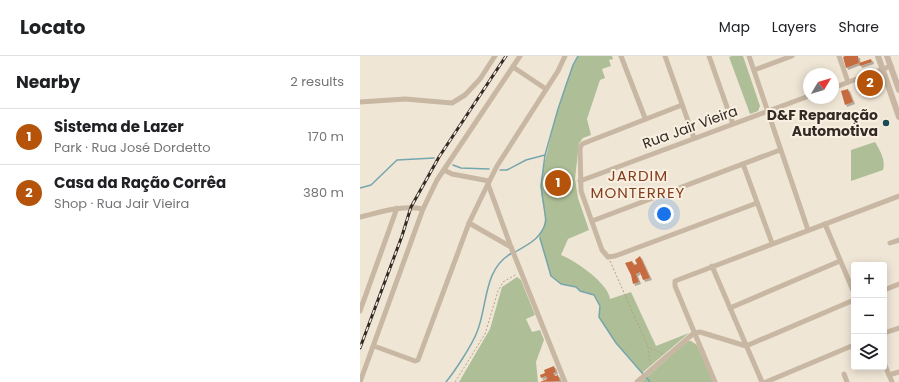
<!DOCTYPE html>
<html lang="en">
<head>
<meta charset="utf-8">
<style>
	:root { --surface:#fff; --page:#f2f2f2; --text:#202124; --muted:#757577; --line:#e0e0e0; --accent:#b45309 }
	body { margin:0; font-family:Poppins,sans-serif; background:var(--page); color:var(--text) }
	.controls { position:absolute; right:12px; bottom:12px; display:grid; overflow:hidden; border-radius:4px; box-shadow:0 2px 10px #0003 }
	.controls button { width:36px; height:36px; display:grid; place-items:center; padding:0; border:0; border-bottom:1px solid var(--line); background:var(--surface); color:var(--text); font:20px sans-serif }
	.compass { position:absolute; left:443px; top:12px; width:36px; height:36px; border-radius:50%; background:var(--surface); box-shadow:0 2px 10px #0003; rotate:52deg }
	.you { position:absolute; left:304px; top:158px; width:14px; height:14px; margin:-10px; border:3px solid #fff; border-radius:50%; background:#1a73e8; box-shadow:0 0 0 6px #1a73e833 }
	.badge { display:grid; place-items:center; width:26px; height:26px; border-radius:50%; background:var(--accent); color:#fff; font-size:13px; font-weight:700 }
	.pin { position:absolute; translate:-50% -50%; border:2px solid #fff; box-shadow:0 1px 4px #0006 }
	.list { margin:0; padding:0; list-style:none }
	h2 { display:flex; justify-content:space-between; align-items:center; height:52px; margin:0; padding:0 16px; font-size:17px }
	h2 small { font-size:13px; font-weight:400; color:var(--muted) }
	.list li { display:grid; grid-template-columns:26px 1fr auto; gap:12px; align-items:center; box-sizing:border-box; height:56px; padding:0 16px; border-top:1px solid var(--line) }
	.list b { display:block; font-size:15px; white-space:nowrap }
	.list p { margin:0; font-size:13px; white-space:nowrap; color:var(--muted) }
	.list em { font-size:13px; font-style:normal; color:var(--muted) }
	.icon { flex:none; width:22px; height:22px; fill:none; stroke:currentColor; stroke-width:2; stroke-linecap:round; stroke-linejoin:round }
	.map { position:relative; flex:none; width:539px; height:326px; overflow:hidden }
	header { display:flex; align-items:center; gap:24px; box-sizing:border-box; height:56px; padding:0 20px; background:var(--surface); border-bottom:1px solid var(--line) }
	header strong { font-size:19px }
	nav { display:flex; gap:22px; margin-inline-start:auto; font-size:14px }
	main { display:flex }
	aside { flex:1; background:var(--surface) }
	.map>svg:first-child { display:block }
	.green { fill:#aebf97 }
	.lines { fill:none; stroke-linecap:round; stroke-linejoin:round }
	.stream { stroke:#75a6ad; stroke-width:1.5 }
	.building { fill:#c66b3f; filter:url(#shadow) }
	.path { stroke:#b4a18d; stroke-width:1; stroke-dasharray:2 2; stroke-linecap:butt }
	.minor { stroke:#c8b7a3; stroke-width:5 }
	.tertiary { stroke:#c8b7a3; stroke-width:6 }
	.rail-casing { stroke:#332a25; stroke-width:3 }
	.rail { stroke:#f9f0e2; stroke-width:1.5; stroke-dasharray:4.5; stroke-linecap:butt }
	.poi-dot { fill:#1b4b54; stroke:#f9f0e2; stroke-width:1.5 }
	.labels { text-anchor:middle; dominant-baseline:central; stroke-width:4; stroke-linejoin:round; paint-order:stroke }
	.poi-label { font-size:14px; font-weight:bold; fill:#332a25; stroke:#f9f0e2; text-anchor:end }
	.street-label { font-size:14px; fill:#332a25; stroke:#f9f0e2 }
	.neighbourhood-label { font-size:15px; letter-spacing:1px; fill:#823e1e; stroke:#f9f0e2 }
</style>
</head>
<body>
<header>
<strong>Locato</strong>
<nav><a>Map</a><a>Layers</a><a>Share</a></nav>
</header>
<main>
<aside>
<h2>Nearby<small>2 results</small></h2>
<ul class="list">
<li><span class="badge">1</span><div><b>Sistema de Lazer</b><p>Park · Rua José Dordetto</p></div><em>170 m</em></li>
<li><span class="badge">2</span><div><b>Casa da Ração Corrêa</b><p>Shop · Rua Jair Vieira</p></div><em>380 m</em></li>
</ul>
</aside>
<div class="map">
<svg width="539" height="326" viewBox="0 0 539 326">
	<defs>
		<filter id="shadow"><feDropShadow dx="2" dy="2" stdDeviation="0" flood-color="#0004"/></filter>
	</defs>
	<rect width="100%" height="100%" fill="#f0e6d6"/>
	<g class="green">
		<path d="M 218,0 L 252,0 L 253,3 L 249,4 L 251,10 L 242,13 L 245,22 L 240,24 L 227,63 L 231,79 L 223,82 L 219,87 L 215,123 L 218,142 L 229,174 L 208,183 L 201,199 C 215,204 249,228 250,243 L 271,236 L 296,290 L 329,277 L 282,317 L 256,287 L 239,261 L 240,250 L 234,239 L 220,235 L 216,231 L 201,228 L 191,220 L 179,181 C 192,157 179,150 181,127 C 183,109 188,94 192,76 C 199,51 205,23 218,0 Z"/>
		<path d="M 372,0 L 383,0 L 400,50 L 398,55 L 390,58 L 369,1 Z"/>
		<path d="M 515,86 C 520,94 526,105 523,114 L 491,125 L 491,94 Z"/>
		<path d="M 157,221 L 161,224 L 175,259 L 166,263 L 172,276 L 180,274 L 184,284 L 176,306 L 178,326 L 99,326 L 130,273 L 142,231 Z"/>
		<path d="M 328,285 L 331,285 L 337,289 L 353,326 L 281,326 Z"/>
	</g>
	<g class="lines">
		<g class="stream">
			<path d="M 93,109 L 101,112 L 129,113"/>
			<path d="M 140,114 L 147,114 L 166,104 L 185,99"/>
			<path d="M 0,132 L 11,129 L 37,104 L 74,102"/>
			<path d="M 180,182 L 191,220 L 201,228 L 216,231 L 220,235 L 234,239 L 240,250 L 239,261 L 256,287 L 283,318"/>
			<path d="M 155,196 C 169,188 182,182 186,165 L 181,130 L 185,99 L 198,53 L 213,9 L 218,0"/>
			<path d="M 286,321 L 290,326"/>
			<path d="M 86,326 C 95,315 112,289 117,276 C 128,249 123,213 152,197"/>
		</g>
	</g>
	<g class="building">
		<path d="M 485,0 L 498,0 L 499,7 L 486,12 L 483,1 Z"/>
		<path d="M 511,3 L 512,6 L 500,10 L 499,7 Z"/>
		<path d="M 488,33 L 493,46 L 485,49 L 481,35 Z"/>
		<path d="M 280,200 L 290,222 L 283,224 L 280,216 L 276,218 L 279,226 L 273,228 L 271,219 L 265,207 L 272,205 L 274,209 L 277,208 L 275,204 Z"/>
		<path d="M 194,310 L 196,316 L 193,317 L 195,320 L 198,319 L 200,325 L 180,326 L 187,323 L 186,320 L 181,322 L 180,319 L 185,317 L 184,314 Z"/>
	</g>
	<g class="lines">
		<g class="path">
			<path d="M 250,205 L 288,291 L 303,298"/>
			<path d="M 288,291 L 290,308"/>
			<path d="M 95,326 L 125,278 L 138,235 L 143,226 L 157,218"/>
		</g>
		<g class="minor">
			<path d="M 261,0 L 285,62"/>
			<path d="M 305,0 L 334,82"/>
			<path d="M 349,0 L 373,68"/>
			<path d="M 389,0 L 448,174"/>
			<path d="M 479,0 L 488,26"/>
			<path d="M 153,11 L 186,33"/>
			<path d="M 394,14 L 432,0"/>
			<path d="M 473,32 L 531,10"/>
			<path d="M 0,46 L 45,43 L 92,47 L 105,39 L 120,23 L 135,0"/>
			<path d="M 322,49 L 222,88 L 220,92 L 221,135 L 242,194 L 248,201 L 255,200 L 397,147"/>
			<path d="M 383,108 L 412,187"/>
			<path d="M 84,114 L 92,118 L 129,125"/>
			<path d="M 220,125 L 449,40"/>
			<path d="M 128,128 L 151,191 L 205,326"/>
			<path d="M 0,161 C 21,156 42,149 63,153"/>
			<path d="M 232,165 L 420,94"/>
			<path d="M 109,167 L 151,191"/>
			<path d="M 465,168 L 494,237"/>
			<path d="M 530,187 L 539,184"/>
			<path d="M 352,210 L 402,326"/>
			<path d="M 524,234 L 539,228"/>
			<path d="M 370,252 L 480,205"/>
			<path d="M 0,255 L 37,152"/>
			<path d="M 524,277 L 539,272"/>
			<path d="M 14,290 L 55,305 L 58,304 L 109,167 L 124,136 L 137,110 L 198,15 L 205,0"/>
			<path d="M 524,307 L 532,326"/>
			<path d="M 484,318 L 487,326"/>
			<path d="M 529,319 L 539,316"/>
			<path d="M 0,326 L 63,153 L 77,124 L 160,0"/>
			<path d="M 277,326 L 334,277 L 340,276 L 386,290 L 494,244"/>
			<path d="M 355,326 L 315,230 L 315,225 L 539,140"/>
			<path d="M 406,326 L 494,289"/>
		</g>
		<g class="tertiary">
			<path d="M 518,0 L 539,61"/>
			<path d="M 527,0 L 539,34"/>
		</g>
		<g class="rail-casing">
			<path id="rail" d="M 0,292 L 42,180 L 51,151 L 79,101 L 146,0"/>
		</g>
		<use href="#rail" class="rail"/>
	</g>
	<circle class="poi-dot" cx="526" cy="67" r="4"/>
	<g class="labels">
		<g class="poi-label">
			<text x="518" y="59">D&amp;F Reparação<tspan x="518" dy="16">Automotiva</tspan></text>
		</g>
		<g class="street-label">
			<text transform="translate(330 71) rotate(-20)">Rua Jair Vieira</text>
		</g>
		<g class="neighbourhood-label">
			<text x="278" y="119">JARDIM<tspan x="278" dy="17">MONTERREY</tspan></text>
		</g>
	</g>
</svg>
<div class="controls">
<button>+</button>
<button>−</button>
<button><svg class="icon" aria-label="layers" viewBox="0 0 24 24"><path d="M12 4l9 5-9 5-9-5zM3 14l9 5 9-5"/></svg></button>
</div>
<svg class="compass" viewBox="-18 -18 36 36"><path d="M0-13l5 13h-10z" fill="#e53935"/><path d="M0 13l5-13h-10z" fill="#757577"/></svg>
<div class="you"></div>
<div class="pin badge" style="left:198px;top:127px">1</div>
<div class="pin badge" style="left:510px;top:27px">2</div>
</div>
</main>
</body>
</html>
